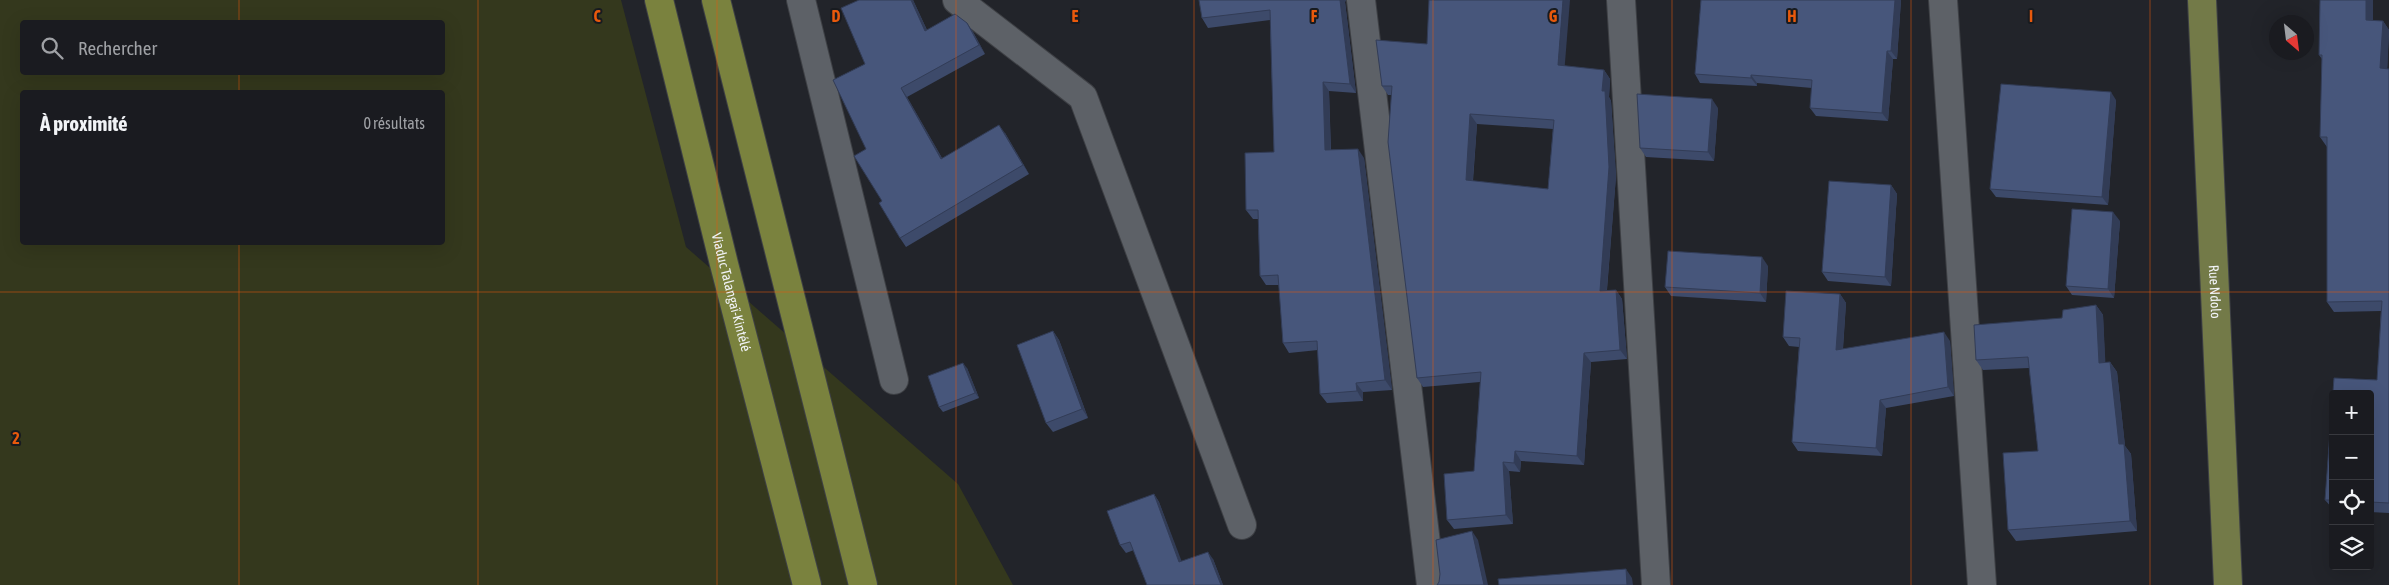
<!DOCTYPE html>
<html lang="fr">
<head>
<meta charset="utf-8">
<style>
	:root { --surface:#1a1b20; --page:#27282d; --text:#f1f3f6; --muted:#9fa1a5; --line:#38393e }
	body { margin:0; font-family:"Asap Condensed",sans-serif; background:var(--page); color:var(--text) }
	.controls { position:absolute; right:15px; bottom:15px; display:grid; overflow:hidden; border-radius:5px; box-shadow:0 5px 20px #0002 }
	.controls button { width:45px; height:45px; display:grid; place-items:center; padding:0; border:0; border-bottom:1px solid var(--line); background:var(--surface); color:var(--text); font:25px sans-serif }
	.compass { position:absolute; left:2269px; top:15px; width:45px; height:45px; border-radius:50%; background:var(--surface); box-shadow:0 5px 20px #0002; rotate:152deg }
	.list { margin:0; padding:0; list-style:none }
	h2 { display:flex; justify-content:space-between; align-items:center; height:65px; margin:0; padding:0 20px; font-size:21px }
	h2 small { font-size:16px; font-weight:400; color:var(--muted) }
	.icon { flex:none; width:28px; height:28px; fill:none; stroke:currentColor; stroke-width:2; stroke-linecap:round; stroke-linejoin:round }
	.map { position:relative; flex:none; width:2389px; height:585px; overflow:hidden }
	.search { position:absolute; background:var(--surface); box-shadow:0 5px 20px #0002; left:20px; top:20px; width:425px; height:55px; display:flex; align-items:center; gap:12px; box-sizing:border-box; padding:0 18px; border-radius:5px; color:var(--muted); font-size:19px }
	.panel { position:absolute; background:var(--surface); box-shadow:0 5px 20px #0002; left:20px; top:90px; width:425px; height:155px; border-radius:5px }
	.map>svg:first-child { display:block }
	.green { fill:#34381d; fill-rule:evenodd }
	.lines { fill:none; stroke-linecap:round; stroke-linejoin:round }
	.minor-casing { stroke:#3e4045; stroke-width:30 }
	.primary-casing { stroke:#3e4045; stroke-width:30 }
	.trunk-casing { stroke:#3e4045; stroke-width:30 }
	.minor { stroke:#5d6167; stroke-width:28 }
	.primary { stroke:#737a48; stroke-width:28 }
	.trunk { stroke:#7a823e; stroke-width:28 }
	.wall { fill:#3d4a6a; fill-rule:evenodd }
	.shaded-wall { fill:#323c56 }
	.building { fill:#47567b; stroke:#323c56; fill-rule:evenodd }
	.grid { fill:none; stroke:#e8590c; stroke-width:1; stroke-opacity:0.55 }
	.labels { text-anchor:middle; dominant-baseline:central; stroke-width:4; stroke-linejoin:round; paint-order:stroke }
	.street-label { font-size:14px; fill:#f1f3f7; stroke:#181b20 }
	.grid-label { font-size:16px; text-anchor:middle; font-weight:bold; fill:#e8590c; stroke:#181b20; stroke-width:4; stroke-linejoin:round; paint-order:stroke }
</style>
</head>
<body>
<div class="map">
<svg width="2389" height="585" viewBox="0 0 2389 585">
	<rect width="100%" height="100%" fill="#22242a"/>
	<path class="green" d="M 0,0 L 621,0 L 686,247 L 958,484 L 1013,585 L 0,585 ZM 22,22 L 442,22 L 442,72 L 22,72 ZM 22,92 L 442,92 L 442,242 L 22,242 Z"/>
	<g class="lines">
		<g class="minor-casing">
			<g id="minor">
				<path d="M 801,0 L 894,380"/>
				<path d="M 957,0 L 1083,97 L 1242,525"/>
				<path d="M 1361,0 L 1431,585"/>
				<path d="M 1621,0 L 1656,585"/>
				<path d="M 1943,0 L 1982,585"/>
			</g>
		</g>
		<g class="primary-casing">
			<g id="primary">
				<path id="s1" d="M 2202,0 L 2228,585"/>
			</g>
		</g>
		<g class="trunk-casing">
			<g id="trunk">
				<path id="s2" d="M 659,0 L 724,264 L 807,585"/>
				<path d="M 716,0 L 863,585"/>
			</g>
		</g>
		<use href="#minor" class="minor"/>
		<use href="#primary" class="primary"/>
		<use href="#trunk" class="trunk"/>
	</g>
	<g class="wall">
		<path d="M 859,0 L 913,0 L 927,30 L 967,23 L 973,32 L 985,54 L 907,97 L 942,158 L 1005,133 L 1029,174 L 906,247 L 900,238 L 882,201 L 866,149 L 865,64 Z"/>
		<path d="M 1199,0 L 1346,0 L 1345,2 L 1356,93 L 1329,91 L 1331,150 L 1364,158 L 1392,390 L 1363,392 L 1363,401 L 1327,403 L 1320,394 L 1318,350 L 1289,353 L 1283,343 L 1279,285 L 1266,285 L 1260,276 L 1258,219 L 1253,219 L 1246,210 L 1274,152 L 1270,20 L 1208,28 L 1202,18 Z"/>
		<path d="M 1695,0 L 1901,0 L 1897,59 L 1893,59 L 1888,121 L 1816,116 L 1810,108 L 1812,88 L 1757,83 L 1757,86 L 1700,83 L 1695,74 L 1701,0 Z"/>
		<path d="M 2320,0 L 2373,0 L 2373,21 L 2383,21 L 2389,30 L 2387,69 L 2389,69 L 2389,513 L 2370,512 L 2370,394 L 2333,394 L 2333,509 L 2325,500 L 2334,378 L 2377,380 L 2381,311 L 2334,312 L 2327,302 L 2327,147 L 2320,137 L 2322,59 L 2319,55 Z"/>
		<path d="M 1427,44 L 1565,66 L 1604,70 L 1610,79 L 1609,97 L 1611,101 L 1616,176 L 1607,290 L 1616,290 L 1622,299 L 1627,359 L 1591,362 L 1584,465 L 1521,461 L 1520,472 L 1509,471 L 1513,524 L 1454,529 L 1447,520 L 1474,471 L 1480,382 L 1423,387 L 1417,378 L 1392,95 L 1388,95 L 1382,86 ZM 1477,124 L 1553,129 L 1548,189 L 1473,181 Z"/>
		<path d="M 2116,100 L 2108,205 L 1996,197 L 1990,189 Z"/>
		<path d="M 1718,108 L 1714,161 L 1646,157 L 1640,148 Z"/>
		<path d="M 1891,185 L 1897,194 L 1891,286 L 1828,281 L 1822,272 Z"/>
		<path d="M 2120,221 L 2114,298 L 2072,295 L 2066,286 Z"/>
		<path d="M 1768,266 L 1766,302 L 1671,296 L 1665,287 Z"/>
		<path d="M 1840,294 L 1846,303 L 1843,349 L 1950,341 L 1954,396 L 1886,408 L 1882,456 L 1798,451 L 1792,442 L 1799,347 L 1789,346 L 1783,337 Z"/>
		<path d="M 2096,305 L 2103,315 L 2105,363 L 2110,362 L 2117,372 L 2125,446 L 2131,454 L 2137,531 L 2016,541 L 2008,530 L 2038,451 L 2029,368 L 1983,370 L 1976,360 L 2062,318 Z"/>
		<path d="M 1053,331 L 1059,340 L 1088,418 L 1053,432 L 1046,423 Z"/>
		<path d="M 967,368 L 979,398 L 943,412 L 939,407 Z"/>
		<path d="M 1154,494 L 1159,502 L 1181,562 L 1213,559 L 1223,585 L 1134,550 L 1126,553 L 1120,545 Z"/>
	</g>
	<g class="shaded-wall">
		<path d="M 911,0 L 913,0 L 931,39 L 925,31 Z"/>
		<path d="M 1340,0 L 1346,0 L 1345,2 L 1356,93 L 1350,84 Z"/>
		<path d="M 1563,0 L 1570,0 L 1564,75 L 1558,65 Z"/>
		<path d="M 1895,0 L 1901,0 L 1897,59 L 1891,51 Z"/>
		<path d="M 2366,0 L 2373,0 L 2373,30 L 2366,20 Z"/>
		<path d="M 2383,21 L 2389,30 L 2387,78 L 2380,68 Z"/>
		<path d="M 967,23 L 973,32 L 985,54 L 979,45 Z"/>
		<path d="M 1887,51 L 1893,59 L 1888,121 L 1882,113 Z"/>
		<path d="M 1604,70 L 1610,79 L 1609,97 L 1611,101 L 1616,176 L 1606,300 L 1600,291 L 1602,91 Z"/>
		<path d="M 1751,75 L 1757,83 L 1757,86 L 1751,78 Z"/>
		<path d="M 1323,82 L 1329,91 L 1331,160 L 1325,150 Z"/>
		<path d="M 901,88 L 907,97 L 947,167 L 941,159 Z"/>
		<path d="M 2111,92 L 2116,100 L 2108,205 L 2102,197 Z"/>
		<path d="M 1712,99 L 1718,108 L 1714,161 L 1708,152 Z"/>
		<path d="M 1470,114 L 1477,124 L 1472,189 L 1466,180 Z"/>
		<path d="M 999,125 L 1005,133 L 1029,174 L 1023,165 Z"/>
		<path d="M 1358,149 L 1364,158 L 1392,390 L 1385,380 Z"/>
		<path d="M 1891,185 L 1897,194 L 1891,286 L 1885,277 Z"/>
		<path d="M 2113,212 L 2120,221 L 2114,298 L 2108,289 Z"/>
		<path d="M 1762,257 L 1768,266 L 1766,302 L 1760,293 Z"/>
		<path d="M 1616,290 L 1622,299 L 1627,359 L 1620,350 Z"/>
		<path d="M 1840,294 L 1846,303 L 1842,359 L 1836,350 Z"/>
		<path d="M 2096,305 L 2103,315 L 2106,374 L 2099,363 Z"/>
		<path d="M 1053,331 L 1059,340 L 1088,418 L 1082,409 Z"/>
		<path d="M 1944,332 L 1950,341 L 1954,396 L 1948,387 Z"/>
		<path d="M 1584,353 L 1591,362 L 1584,465 L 1577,456 Z"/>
		<path d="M 2110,362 L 2117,372 L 2125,446 L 2131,454 L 2137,531 L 2130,521 L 2119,444 Z"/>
		<path d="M 963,363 L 967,368 L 979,398 L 975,393 Z"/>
		<path d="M 1356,383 L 1363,392 L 1363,401 L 1357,391 Z"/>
		<path d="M 1880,400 L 1886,408 L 1882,456 L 1876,448 Z"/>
		<path d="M 1515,451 L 1521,461 L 1520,472 L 1514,463 Z"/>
		<path d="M 1503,462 L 1509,471 L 1513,524 L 1506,515 Z"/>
		<path d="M 1154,494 L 1159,502 L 1185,570 L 1179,562 Z"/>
		<path d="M 1472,531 L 1478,540 L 1488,585 L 1484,585 Z"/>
		<path d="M 1208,552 L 1213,559 L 1223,585 L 1221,585 Z"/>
		<path d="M 1626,569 L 1632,578 L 1633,585 L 1627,585 Z"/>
	</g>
	<g class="building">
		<path d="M 859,0 L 911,0 L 925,31 L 955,14 L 967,23 L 979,45 L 901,88 L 941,159 L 999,125 L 1023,165 L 900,238 L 879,203 L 882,201 L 854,156 L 866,149 L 833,80 L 865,64 L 841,8 Z"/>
		<path d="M 1199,0 L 1340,0 L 1350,84 L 1323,82 L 1325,150 L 1358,149 L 1385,380 L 1356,383 L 1357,391 L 1320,394 L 1317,341 L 1283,343 L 1278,275 L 1260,276 L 1258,210 L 1246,210 L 1245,153 L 1274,152 L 1270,10 L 1202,18 Z"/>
		<path d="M 1429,0 L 1563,0 L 1558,65 L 1604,70 L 1602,91 L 1605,91 L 1609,167 L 1600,291 L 1616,290 L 1620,350 L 1584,353 L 1577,456 L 1515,451 L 1514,463 L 1503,462 L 1506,515 L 1447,520 L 1444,474 L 1474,471 L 1481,372 L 1417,378 L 1388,142 L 1392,86 L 1382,86 L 1376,40 L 1427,44 ZM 1470,114 L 1554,120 L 1548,189 L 1466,180 Z"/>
		<path d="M 1701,0 L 1895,0 L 1891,51 L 1887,51 L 1882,113 L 1810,108 L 1812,80 L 1751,75 L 1751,78 L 1695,74 Z"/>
		<path d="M 2320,0 L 2366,0 L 2366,20 L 2383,21 L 2380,68 L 2389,69 L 2389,503 L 2370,502 L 2370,394 L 2333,394 L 2333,500 L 2325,500 L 2334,378 L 2377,380 L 2382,301 L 2327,302 L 2327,137 L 2320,137 L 2322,55 L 2319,55 Z"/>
		<path d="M 2001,84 L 2111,92 L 2102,197 L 1990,189 Z"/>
		<path d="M 1637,94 L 1712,99 L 1708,152 L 1640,148 Z"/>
		<path d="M 1829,181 L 1891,185 L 1885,277 L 1822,272 Z"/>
		<path d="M 2072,209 L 2113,212 L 2108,289 L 2066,286 Z"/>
		<path d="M 1668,251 L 1762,257 L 1760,293 L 1665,287 Z"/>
		<path d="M 1786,291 L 1840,294 L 1836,350 L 1944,332 L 1948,387 L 1880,400 L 1876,448 L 1792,442 L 1800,338 L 1783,337 Z"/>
		<path d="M 2096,305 L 2099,363 L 2110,362 L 2119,444 L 2124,444 L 2130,521 L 2008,530 L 2003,453 L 2038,451 L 2028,357 L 1976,360 L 1974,325 L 2062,318 L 2063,310 Z"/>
		<path d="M 1053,331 L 1082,409 L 1046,423 L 1017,345 Z"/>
		<path d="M 963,363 L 975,393 L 939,407 L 928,376 Z"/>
		<path d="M 1154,494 L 1179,562 L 1208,552 L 1221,585 L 1147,585 L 1130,542 L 1120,545 L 1107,511 Z"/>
		<path d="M 1472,531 L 1484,585 L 1437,585 L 1439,582 L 1440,574 L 1436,540 Z"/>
		<path d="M 1626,569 L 1627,585 L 1499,585 L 1498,579 Z"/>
	</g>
	<path class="grid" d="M 239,0 L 239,22M 478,0 L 478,585M 717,0 L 717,585M 956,0 L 956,585M 1194,0 L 1194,585M 1433,0 L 1433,585M 1672,0 L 1672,585M 1911,0 L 1911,585M 2150,0 L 2150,585M 239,72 L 239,92M 239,242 L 239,585M 0,292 L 2389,292"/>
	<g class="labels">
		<g class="street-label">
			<text stroke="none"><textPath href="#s1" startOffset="292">Rue Ndolo</textPath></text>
			<text stroke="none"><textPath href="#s2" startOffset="301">Viaduc Talangaï-Kintélé</textPath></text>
		</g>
	</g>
	<g class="grid-label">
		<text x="597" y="22">C</text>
		<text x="836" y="22">D</text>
		<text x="1075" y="22">E</text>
		<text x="1314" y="22">F</text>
		<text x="1553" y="22">G</text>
		<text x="1792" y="22">H</text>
		<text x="2031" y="22">I</text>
		<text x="16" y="444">2</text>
	</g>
</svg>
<div class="controls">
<button>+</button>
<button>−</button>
<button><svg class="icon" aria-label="locate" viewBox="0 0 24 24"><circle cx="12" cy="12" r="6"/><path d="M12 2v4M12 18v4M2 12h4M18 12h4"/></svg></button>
<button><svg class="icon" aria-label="layers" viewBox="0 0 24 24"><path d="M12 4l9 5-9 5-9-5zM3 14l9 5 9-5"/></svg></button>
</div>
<svg class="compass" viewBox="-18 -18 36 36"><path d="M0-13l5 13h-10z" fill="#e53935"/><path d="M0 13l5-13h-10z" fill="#9fa1a5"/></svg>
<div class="search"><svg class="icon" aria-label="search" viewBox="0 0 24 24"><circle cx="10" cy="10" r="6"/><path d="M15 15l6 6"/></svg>Rechercher</div>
<section class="panel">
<h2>À proximité<small>0 résultats</small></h2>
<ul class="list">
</ul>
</section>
</div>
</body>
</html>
